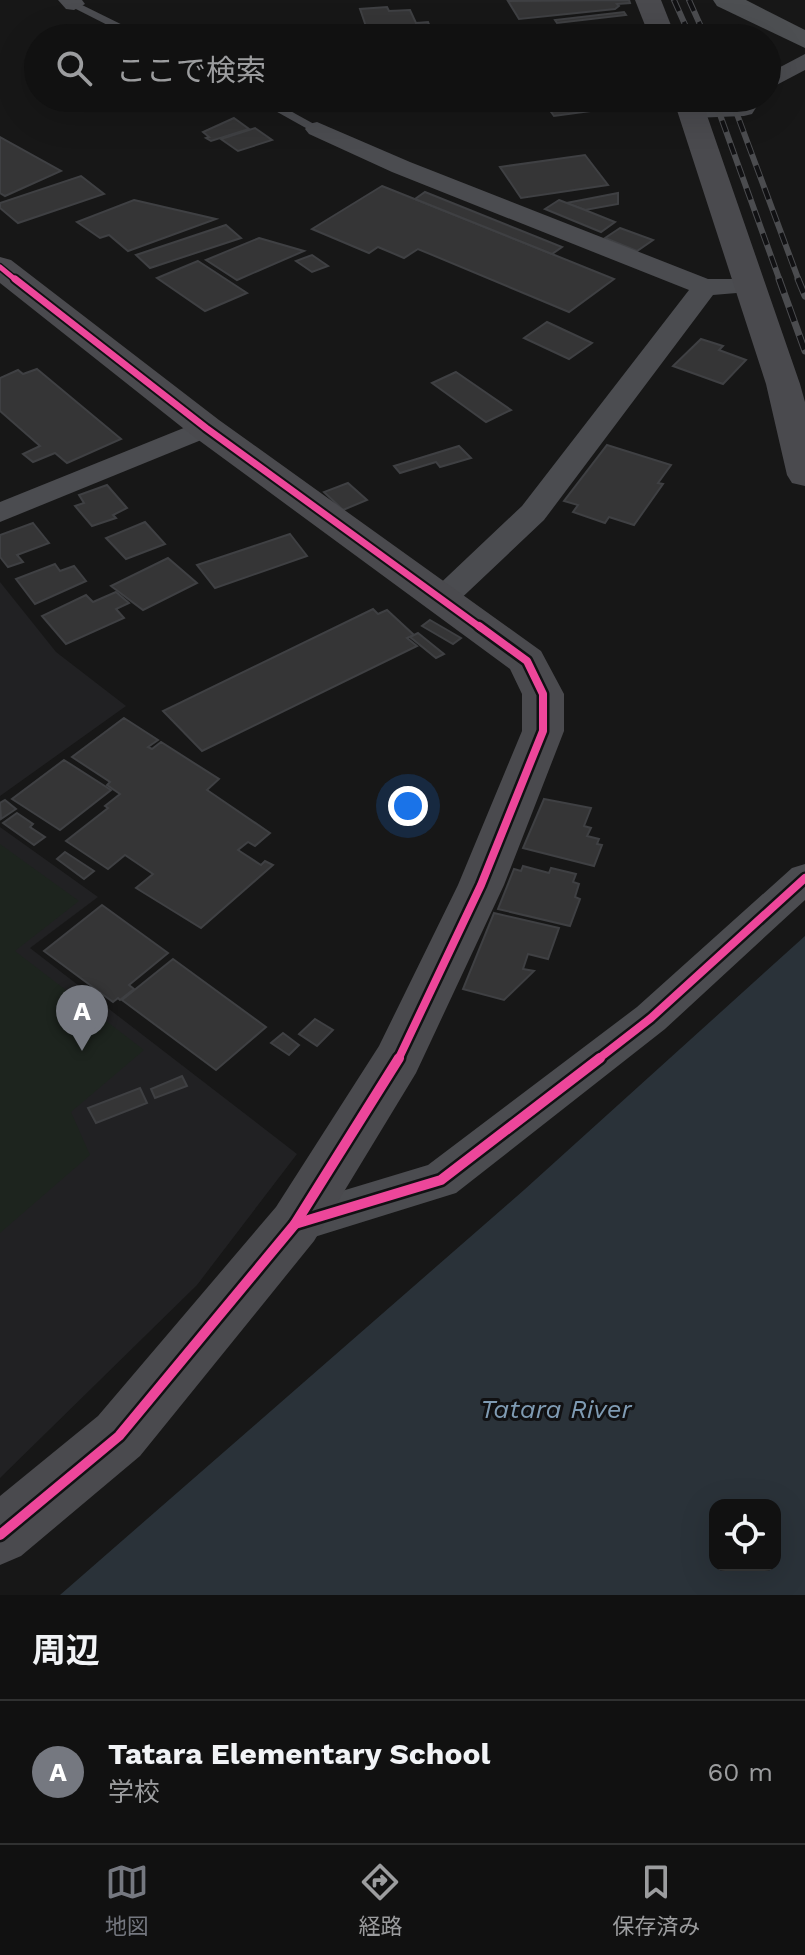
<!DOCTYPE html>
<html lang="ja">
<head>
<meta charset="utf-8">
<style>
	:root { --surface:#111; --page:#1e1f1f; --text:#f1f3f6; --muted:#9c9d9f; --line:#303131; --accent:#757880 }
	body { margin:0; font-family:"Work Sans","Noto Sans JP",sans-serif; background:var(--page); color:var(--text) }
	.controls { position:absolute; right:24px; bottom:24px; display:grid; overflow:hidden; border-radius:16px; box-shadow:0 8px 32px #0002 }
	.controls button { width:72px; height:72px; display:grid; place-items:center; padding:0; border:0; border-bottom:2px solid var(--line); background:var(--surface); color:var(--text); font:40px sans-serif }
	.you { position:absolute; left:408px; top:806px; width:28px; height:28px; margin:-20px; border:6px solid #fff; border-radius:50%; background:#1a73e8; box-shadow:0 0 0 12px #1a73e833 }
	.badge { display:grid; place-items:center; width:52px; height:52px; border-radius:50%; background:var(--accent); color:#fff; font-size:26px; font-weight:700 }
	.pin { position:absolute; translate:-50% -66px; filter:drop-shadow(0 2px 4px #0008) }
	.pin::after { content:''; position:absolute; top:42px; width:28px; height:24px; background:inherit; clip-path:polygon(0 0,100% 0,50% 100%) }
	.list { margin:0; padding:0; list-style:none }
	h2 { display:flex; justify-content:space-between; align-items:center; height:104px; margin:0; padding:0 32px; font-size:34px }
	h2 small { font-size:26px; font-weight:400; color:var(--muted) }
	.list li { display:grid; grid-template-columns:52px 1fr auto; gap:24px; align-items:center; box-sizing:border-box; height:144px; padding:0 32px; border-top:2px solid var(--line) }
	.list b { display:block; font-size:30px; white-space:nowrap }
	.list p { margin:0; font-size:26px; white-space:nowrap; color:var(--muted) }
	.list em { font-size:26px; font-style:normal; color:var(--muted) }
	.icon { flex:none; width:44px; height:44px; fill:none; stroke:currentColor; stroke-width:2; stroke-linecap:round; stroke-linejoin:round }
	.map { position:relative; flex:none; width:805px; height:1595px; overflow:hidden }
	.search { position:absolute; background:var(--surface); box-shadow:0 8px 32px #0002; left:24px; right:24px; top:24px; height:88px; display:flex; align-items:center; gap:20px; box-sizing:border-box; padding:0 28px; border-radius:44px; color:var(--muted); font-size:30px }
	.sheet { height:248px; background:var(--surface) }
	nav { display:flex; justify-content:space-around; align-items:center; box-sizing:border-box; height:112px; border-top:2px solid var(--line); background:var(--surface); font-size:22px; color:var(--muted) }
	nav a { display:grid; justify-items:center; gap:4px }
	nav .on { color:var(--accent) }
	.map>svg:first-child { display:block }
	.built { fill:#212123 }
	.green { fill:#1d241e }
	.water { fill:#2a3239; fill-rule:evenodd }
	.building { fill:#353536; stroke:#3f4043; stroke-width:2 }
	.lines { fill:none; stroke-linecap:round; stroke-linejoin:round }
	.lane { fill:#4b4c50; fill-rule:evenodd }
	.street { fill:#4b4c50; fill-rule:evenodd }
	.secondary { fill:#4a4a4e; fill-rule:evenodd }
	.primary { fill:#4d4f52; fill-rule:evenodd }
	.rail-far1-casing { stroke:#4b4c4f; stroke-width:6 }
	.rail-casing { stroke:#4b4c4f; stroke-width:7 }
	.rail-far1 { stroke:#111113; stroke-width:4; stroke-dasharray:12; stroke-linecap:butt }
	.rail { stroke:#111113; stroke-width:5; stroke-dasharray:15; stroke-linecap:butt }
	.cycleway-far3-casing { stroke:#111113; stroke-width:8 }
	.cycleway-far2-casing { stroke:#111113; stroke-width:11 }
	.cycleway-far1-casing { stroke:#111113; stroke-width:13 }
	.cycleway-casing { stroke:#111113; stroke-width:15 }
	.cycleway-far3 { stroke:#ed469a; stroke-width:5 }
	.cycleway-far2 { stroke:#ed469a; stroke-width:7 }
	.cycleway-far1 { stroke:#ed469a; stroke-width:8 }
	.cycleway { stroke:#ed469a; stroke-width:10 }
	.labels { text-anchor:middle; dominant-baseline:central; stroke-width:6; stroke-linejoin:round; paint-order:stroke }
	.near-water-label { font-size:26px; font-style:italic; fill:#7f9bb3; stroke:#111113 }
</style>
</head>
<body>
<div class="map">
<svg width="805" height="1595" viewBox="0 0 805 1595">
	<rect width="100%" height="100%" fill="#171717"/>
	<g class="built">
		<path d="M 0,582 L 56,652 L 126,706 L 0,796 Z"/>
		<path d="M 0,827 L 98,897 L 30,948 L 297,1154 L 197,1285 L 0,1478 Z"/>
	</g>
	<path class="green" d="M 0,844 L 79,901 L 15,951 L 144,1050 L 71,1112 L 90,1155 L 0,1233 Z"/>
	<path class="water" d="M 805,936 L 805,1595 L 60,1595 L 524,1190 ZM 715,1505 L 775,1505 L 775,1565 L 715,1565 Z"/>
	<g class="building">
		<path d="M 629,0 L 630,3 L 617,4 L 619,6 L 615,9 L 519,19 L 508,1 Z"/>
		<path d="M 387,7 L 389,11 L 410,10 L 416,23 L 428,22 L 431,29 L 419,30 L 422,38 L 370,38 L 360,9 Z"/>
		<path d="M 624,12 L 626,15 L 557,23 L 555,20 Z"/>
		<path d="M 541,98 L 655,98 L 658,102 L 554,116 Z"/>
		<path d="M 234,118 L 249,129 L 211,141 L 206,138 L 209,137 L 203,132 Z"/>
		<path d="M 255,128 L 272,140 L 238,151 L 221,139 Z"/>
		<path d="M 0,137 L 61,171 L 5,196 L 0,193 Z"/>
		<path d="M 585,155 L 608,185 L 521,198 L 500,167 Z"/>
		<path d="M 81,176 L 104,194 L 18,223 L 0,208 L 0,203 Z"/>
		<path d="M 382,186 L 552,254 L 614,279 L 569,312 L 418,249 L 404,258 L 378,247 L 369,253 L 312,229 Z"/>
		<path d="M 425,192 L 562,247 L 552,254 L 415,199 Z"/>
		<path d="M 618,193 L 618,204 L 585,210 L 566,203 Z"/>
		<path d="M 134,200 L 216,219 L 128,251 L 109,235 L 100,238 L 77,222 Z"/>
		<path d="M 559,200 L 585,210 L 615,222 L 601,232 L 545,209 Z"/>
		<path d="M 226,225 L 241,238 L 150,268 L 136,255 Z"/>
		<path d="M 620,228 L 653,240 L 637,251 L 605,238 Z"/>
		<path d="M 259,238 L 304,251 L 237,280 L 206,260 Z"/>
		<path d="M 312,255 L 328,266 L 312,272 L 296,261 Z"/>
		<path d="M 198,261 L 247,293 L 205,311 L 157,278 Z"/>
		<path d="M 547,322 L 592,343 L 569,359 L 524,338 Z"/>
		<path d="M 701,339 L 723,346 L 719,350 L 746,360 L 723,384 L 673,366 Z"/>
		<path d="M 37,369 L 121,439 L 67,463 L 55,453 L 33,462 L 23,454 L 40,446 L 0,411 L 0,378 L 18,370 L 23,374 Z"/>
		<path d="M 456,372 L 511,410 L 486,422 L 432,383 Z"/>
		<path d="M 607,445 L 671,465 L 658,483 L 663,484 L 634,525 L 609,517 L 605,523 L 573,512 L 578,505 L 564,501 Z"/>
		<path d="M 459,446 L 471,458 L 440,467 L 436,462 L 400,473 L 394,466 Z"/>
		<path d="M 348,483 L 367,500 L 343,510 L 324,492 Z"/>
		<path d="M 107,485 L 127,508 L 113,515 L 116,518 L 92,526 L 75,506 L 84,503 L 79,495 Z"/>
		<path d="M 145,522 L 165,544 L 126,559 L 106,538 Z"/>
		<path d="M 33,523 L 49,543 L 17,555 L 23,562 L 8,567 L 0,557 L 0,535 Z"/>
		<path d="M 290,534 L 307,556 L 215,588 L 197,565 Z"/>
		<path d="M 168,558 L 197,583 L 143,610 L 111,586 Z"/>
		<path d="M 55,564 L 60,571 L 74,566 L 86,581 L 35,604 L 16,579 Z"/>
		<path d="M 116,592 L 129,603 L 116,609 L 124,618 L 66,644 L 42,616 L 86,595 L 93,602 Z"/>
		<path d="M 373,609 L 378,614 L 387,610 L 414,635 L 407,638 L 417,646 L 202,751 L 163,711 Z"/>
		<path d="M 430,620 L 461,638 L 453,644 L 422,626 Z"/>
		<path d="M 418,633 L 444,654 L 436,658 L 410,637 Z"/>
		<path d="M 124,718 L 158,740 L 148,747 L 152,749 L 161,742 L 219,779 L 207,790 L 270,833 L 255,846 L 248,842 L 238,850 L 261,865 L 265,861 L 273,865 L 201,928 L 136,888 L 153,874 L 125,855 L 108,869 L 66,841 L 108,808 L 105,806 L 120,794 L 107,785 L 110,782 L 72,757 Z"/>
		<path d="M 64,760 L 111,790 L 60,830 L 12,799 Z"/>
		<path d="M 544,799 L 591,808 L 584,826 L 591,828 L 587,836 L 599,839 L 597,844 L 602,845 L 594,866 L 523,848 Z"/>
		<path d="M 5,800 L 16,809 L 1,819 L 0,803 Z"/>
		<path d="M 17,813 L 33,824 L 30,827 L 45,837 L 34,845 L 3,823 Z"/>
		<path d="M 65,852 L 94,871 L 84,879 L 57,859 Z"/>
		<path d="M 523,866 L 549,873 L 551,868 L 576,874 L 573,882 L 579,884 L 575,897 L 580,899 L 570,926 L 498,909 L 514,869 L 521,871 Z"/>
		<path d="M 102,905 L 168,953 L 129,985 L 134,989 L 120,1000 L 118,998 L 113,1002 L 44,951 Z"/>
		<path d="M 494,913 L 559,928 L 548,959 L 528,954 L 523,969 L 534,971 L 504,1000 L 463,989 Z"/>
		<path d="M 173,959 L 266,1027 L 216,1070 L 122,1000 Z"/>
		<path d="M 315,1019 L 333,1030 L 317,1046 L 299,1034 Z"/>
		<path d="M 283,1033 L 299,1045 L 289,1055 L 271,1043 Z"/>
		<path d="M 182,1076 L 187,1086 L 155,1098 L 151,1089 Z"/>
		<path d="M 140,1088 L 147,1103 L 96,1123 L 88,1108 Z"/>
	</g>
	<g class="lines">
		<g class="lane">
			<path d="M 74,1 L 145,36 L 146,38 L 133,38 L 70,6 L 69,4 Z"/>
			<path d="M 252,98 L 267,98 L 323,129 L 313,132 Z"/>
		</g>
		<g class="street">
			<path d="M 58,0 L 82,0 L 85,4 L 74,10 L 66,9 Z"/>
			<path d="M 805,54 L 805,70 L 767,90 L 767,74 Z"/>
			<path d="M 738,98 L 762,98 L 752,114 L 744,116 L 693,118 L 685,116 L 681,111 L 685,106 L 736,102 Z"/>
			<path d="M 317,122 L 410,162 L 708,279 L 760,279 L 764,285 L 760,291 L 713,295 L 544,520 L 452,607 L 441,610 L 430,607 L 425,600 L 430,593 L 522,506 L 689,290 L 392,172 L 309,134 L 305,129 L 309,124 Z"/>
			<path d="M 206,419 L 216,422 L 221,428 L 216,434 L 0,522 L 0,502 Z"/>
			<path d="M 805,864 L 805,900 L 665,1029 L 456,1193 L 295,1243 L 279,1238 L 273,1224 L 279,1210 L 428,1165 L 637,1007 L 792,868 Z"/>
		</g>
		<g class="secondary">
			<path d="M 635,0 L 661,0 L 676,38 L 650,38 Z"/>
			<path d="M 673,98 L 701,98 L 800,384 L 805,402 L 805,486 L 792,483 L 787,475 L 766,384 Z"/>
			<path d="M 0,257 L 11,260 L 219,420 L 541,651 L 564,694 L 564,731 L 504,885 L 416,1073 L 314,1241 L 140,1456 L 21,1556 L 0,1565 L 0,1496 L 98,1416 L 276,1207 L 379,1046 L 458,885 L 522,731 L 522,694 L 510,669 L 193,436 L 0,283 Z"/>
		</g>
		<path class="primary" d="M 713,0 L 746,0 L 805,30 L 805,48 L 717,6 Z"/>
		<g class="rail-far1-casing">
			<g id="rail-far1">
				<path d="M 674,0 L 691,38"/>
				<path d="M 689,0 L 706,38"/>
				<path d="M 714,98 L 780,281"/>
				<path d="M 731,98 L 799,281"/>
			</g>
		</g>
		<g class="rail-casing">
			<g id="rail">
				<path d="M 779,279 L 805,351"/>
				<path d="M 798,279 L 805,296"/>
			</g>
		</g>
		<use href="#rail-far1" class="rail-far1"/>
		<use href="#rail" class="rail"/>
		<g class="cycleway-far3-casing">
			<path id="cycleway-far3" d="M 0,267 L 17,281"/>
		</g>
		<g class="cycleway-far2-casing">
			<path id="cycleway-far2" d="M 15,279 L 206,428 L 481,628"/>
		</g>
		<g class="cycleway-far1-casing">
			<g id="cycleway-far1">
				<path d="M 398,1060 L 481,885 L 543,731 L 543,694 L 527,661 L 479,626"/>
				<path d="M 597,1060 L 651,1018 L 805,878"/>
			</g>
		</g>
		<g class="cycleway-casing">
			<g id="cycleway">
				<path d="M 295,1224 L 441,1180 L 600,1058"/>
				<path d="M 0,1535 L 119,1436 L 295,1224 L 399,1058"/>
			</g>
		</g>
		<use href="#cycleway-far3" class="cycleway-far3"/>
		<use href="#cycleway-far2" class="cycleway-far2"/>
		<use href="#cycleway-far1" class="cycleway-far1"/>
		<use href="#cycleway" class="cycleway"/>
	</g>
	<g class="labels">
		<g class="near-water-label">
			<text x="556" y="1409">Tatara River</text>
		</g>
	</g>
</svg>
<div class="controls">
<button><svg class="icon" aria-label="locate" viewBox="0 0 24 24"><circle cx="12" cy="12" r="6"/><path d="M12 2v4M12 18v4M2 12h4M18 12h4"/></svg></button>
</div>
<div class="you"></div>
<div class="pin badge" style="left:82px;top:1051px">A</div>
<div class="search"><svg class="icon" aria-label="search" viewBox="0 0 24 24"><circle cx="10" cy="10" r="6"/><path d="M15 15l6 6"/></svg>ここで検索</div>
</div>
<section class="sheet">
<h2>周辺<small></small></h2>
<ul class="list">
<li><span class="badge">A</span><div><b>Tatara Elementary School</b><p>学校</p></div><em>60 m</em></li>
</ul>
</section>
<nav>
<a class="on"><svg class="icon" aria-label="map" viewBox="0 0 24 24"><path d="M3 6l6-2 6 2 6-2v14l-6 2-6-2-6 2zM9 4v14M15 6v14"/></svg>地図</a>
<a><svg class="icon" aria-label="directions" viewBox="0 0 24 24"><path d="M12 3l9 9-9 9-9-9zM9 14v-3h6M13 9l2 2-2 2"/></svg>経路</a>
<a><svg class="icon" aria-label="saved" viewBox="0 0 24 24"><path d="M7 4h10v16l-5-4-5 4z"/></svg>保存済み</a>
</nav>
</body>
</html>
